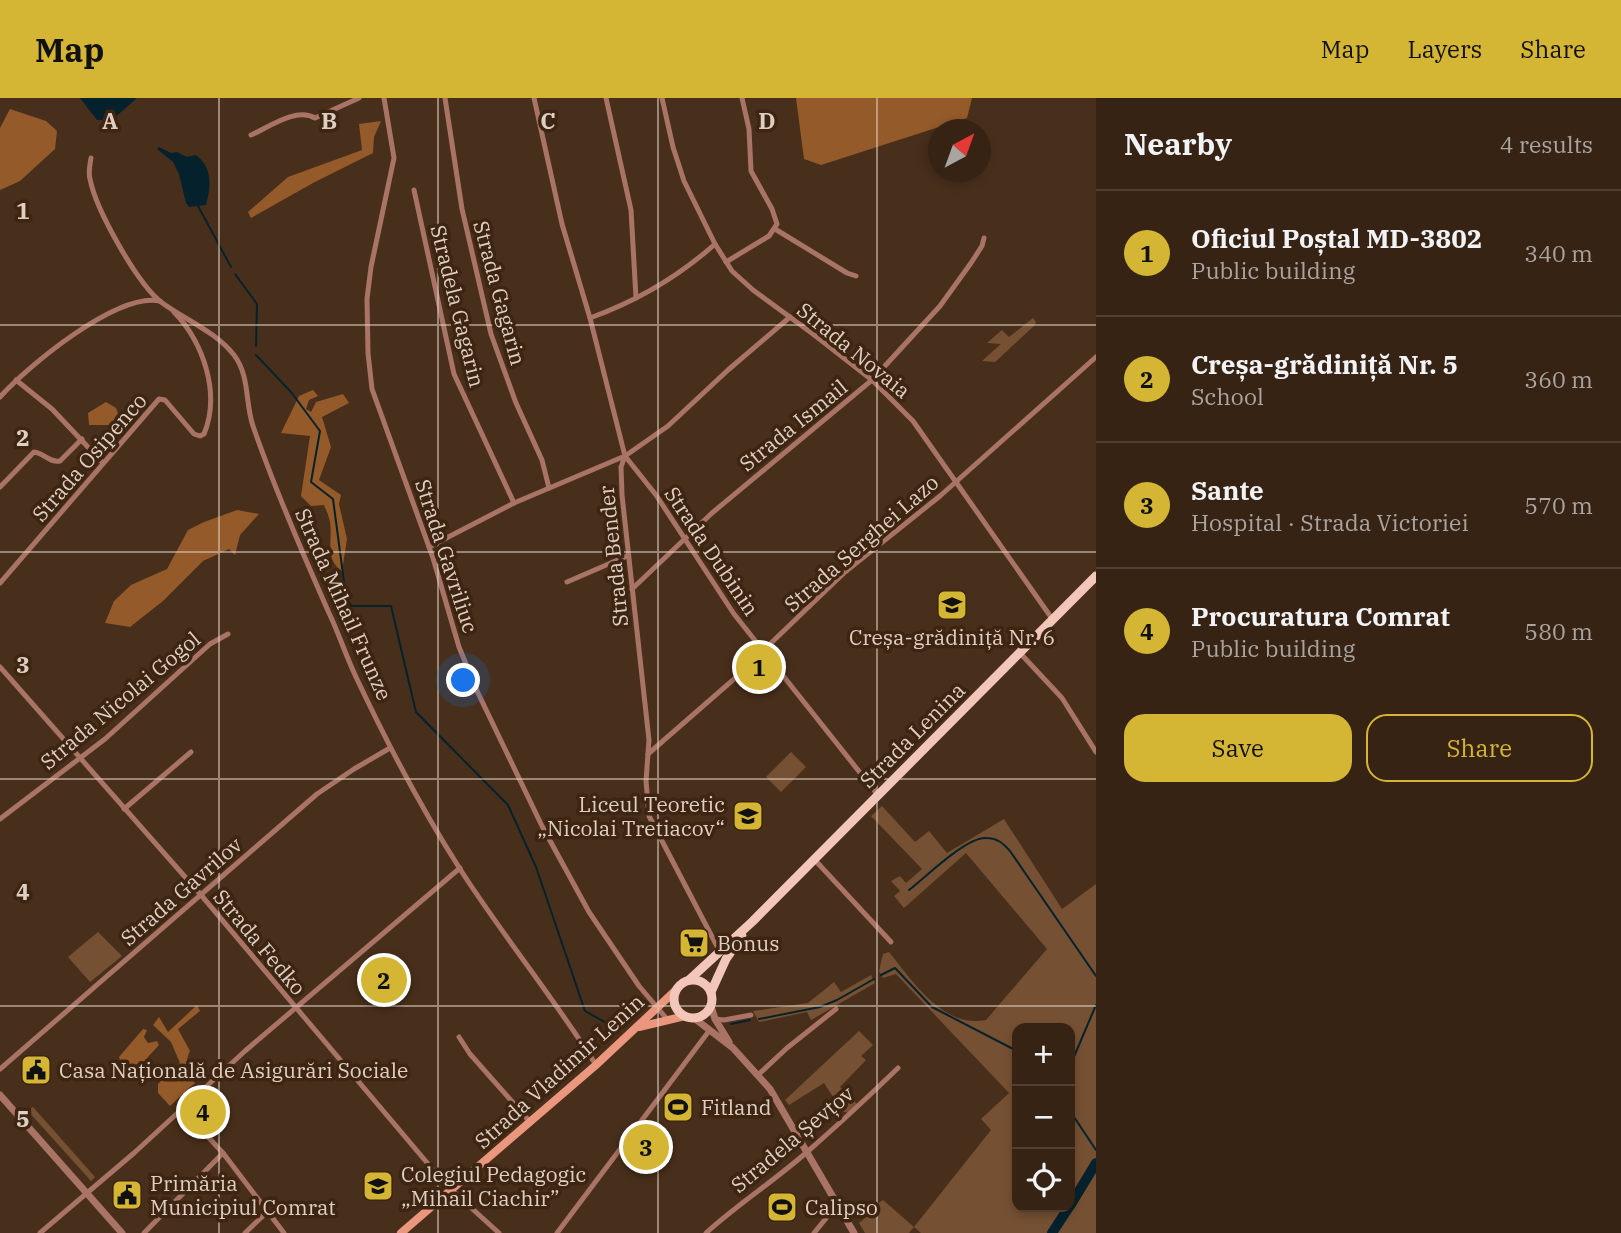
<!DOCTYPE html>
<html lang="en">
<head>
<meta charset="utf-8">
<style>
	:root { --surface:#362314; --page:#3d2b1d; --text:#f1f3f6; --muted:#aaa4a0; --line:#504034; --accent:#d5b534 }
	body { margin:0; font-family:"IBM Plex Serif",serif; background:var(--page); color:var(--text) }
	.controls { position:absolute; right:21px; bottom:21px; display:grid; overflow:hidden; border-radius:14px; box-shadow:0 4px 10px #0003 }
	.controls button { width:63px; height:63px; display:grid; place-items:center; padding:0; border:0; border-bottom:2px solid var(--line); background:var(--surface); color:var(--text); font:35px sans-serif }
	.compass { position:absolute; left:928px; top:21px; width:63px; height:63px; border-radius:50%; background:var(--surface); box-shadow:0 4px 10px #0003; rotate:41deg }
	.you { position:absolute; left:464px; top:583px; width:24px; height:24px; margin:-18px; border:5px solid #fff; border-radius:50%; background:#1a73e8; box-shadow:0 0 0 10px #1a73e833 }
	.badge { display:grid; place-items:center; width:46px; height:46px; border-radius:50%; background:var(--accent); color:#111; font-size:23px; font-weight:700 }
	.pin { position:absolute; translate:-50% -50%; border:4px solid #fff; box-shadow:0 2px 7px #0006 }
	.list { margin:0; padding:0; list-style:none }
	h2 { display:flex; justify-content:space-between; align-items:center; height:91px; margin:0; padding:0 28px; font-size:30px }
	h2 small { font-size:23px; font-weight:400; color:var(--muted) }
	.list li { display:grid; grid-template-columns:46px 1fr auto; gap:21px; align-items:center; box-sizing:border-box; height:126px; padding:0 28px; border-top:2px solid var(--line) }
	.list b { display:block; font-size:26px; white-space:nowrap }
	.list p { margin:0; font-size:23px; white-space:nowrap; color:var(--muted) }
	.list em { font-size:23px; font-style:normal; color:var(--muted) }
	.actions { display:flex; gap:14px; padding:21px 28px }
	.actions a { flex:1; padding:16px 0; border:2px solid var(--accent); border-radius:21px; text-align:center; font-size:24px; color:var(--accent) }
	.actions .main { background:var(--accent); color:#111 }
	.icon { flex:none; width:38px; height:38px; fill:none; stroke:currentColor; stroke-width:2; stroke-linecap:round; stroke-linejoin:round }
	.map { position:relative; flex:none; width:1096px; height:1135px; overflow:hidden }
	header { display:flex; align-items:center; gap:42px; box-sizing:border-box; height:98px; padding:0 35px; background:var(--accent); color:#111 }
	header strong { font-size:33px }
	nav { display:flex; gap:38px; margin-inline-start:auto; font-size:24px }
	main { display:flex }
	aside { flex:1; background:var(--surface) }
	.map>svg:first-child { display:block }
	.green { fill:#765032; fill-rule:evenodd }
	.forest { fill:#945a2a }
	.water { fill:#05222c }
	.lines { fill:none; stroke-linecap:round; stroke-linejoin:round }
	.stream { stroke:#05222c; stroke-width:2 }
	.river { stroke:#05222c; stroke-width:10 }
	.minor { stroke:#a97465; stroke-width:5 }
	.tertiary { stroke:#a97465; stroke-width:7 }
	.secondary { stroke:#eb977e; stroke-width:8 }
	.primary { stroke:#f2c6b9; stroke-width:9 }
	.grid { fill:none; stroke:#dfcfc3; stroke-width:2; stroke-opacity:0.55 }
	.labels { text-anchor:middle; dominant-baseline:central; stroke-width:7; stroke-linejoin:round; paint-order:stroke }
	.street-label { font-size:21px; fill:#dfcfc3; stroke:#3d2511 }
	.poi-label { font-size:21px; fill:#dfcfc3; stroke:#3d2511; text-anchor:start }
	.grid-label { font-size:23px; text-anchor:middle; font-weight:bold; fill:#dfcfc3; stroke:#3d2511; stroke-width:7; stroke-linejoin:round; paint-order:stroke }
</style>
</head>
<body>
<header>
<strong>Map</strong>
<nav><a>Map</a><a>Layers</a><a>Share</a></nav>
</header>
<main>
<div class="map">
<svg width="1096" height="1135" viewBox="0 0 1096 1135">
	<rect width="100%" height="100%" fill="#482f1b"/>
	<g class="green">
		<path d="M 1033,220 L 1036,224 L 1035,227 L 995,264 L 982,263 L 1001,246 L 987,245 L 1002,232 L 1009,239 Z"/>
		<path d="M 791,654 L 806,669 L 781,694 L 766,679 Z"/>
		<path d="M 882,708 L 915,744 L 929,733 L 947,755 L 1004,721 L 1062,811 L 1096,786 L 1096,1135 L 921,1135 L 914,1129 L 909,1135 L 865,1135 L 859,1125 L 879,1109 L 877,1106 L 883,1102 L 914,1129 L 991,1032 L 981,1021 L 1009,995 L 896,876 L 883,880 L 879,873 L 883,856 L 889,854 C 912,882 943,931 986,922 L 1047,851 L 966,755 L 904,810 L 894,798 L 900,793 L 891,783 L 900,778 L 906,785 L 922,771 L 871,718 ZM 1017,930 L 1070,930 L 1070,1109 L 1017,1109 Z"/>
		<path d="M 98,834 L 122,858 L 90,884 L 68,859 Z"/>
		<path d="M 871,877 L 875,885 L 811,922 L 807,914 L 759,924 L 753,913 L 808,905 L 834,884 L 841,894 Z"/>
		<path d="M 859,933 L 873,947 L 861,958 L 866,962 L 840,989 L 857,1006 L 848,1015 L 842,1013 L 824,985 L 789,1007 L 785,1002 Z"/>
		<path d="M 33,1009 L 95,1079 L 91,1083 L 28,1013 Z"/>
	</g>
	<g class="forest">
		<path d="M 796,0 L 972,0 L 967,20 L 821,67 L 804,61 Z"/>
		<path d="M 10,11 L 46,23 L 57,33 L 55,51 L 20,83 L 0,92 L 0,30 Z"/>
		<path d="M 381,23 L 374,39 L 373,55 L 313,85 L 251,120 L 248,114 L 288,79 L 362,52 L 359,26 Z"/>
		<path d="M 313,292 L 318,298 L 309,302 L 306,311 L 311,314 L 316,304 L 343,296 L 349,305 L 322,319 L 331,349 L 319,382 L 341,397 L 339,406 L 347,441 L 342,473 C 324,462 333,441 330,424 C 329,418 326,412 324,407 L 311,408 L 301,398 L 310,338 L 281,335 L 299,298 Z"/>
		<path d="M 106,304 L 116,310 L 122,327 L 89,327 L 88,315 Z"/>
		<path d="M 237,412 L 259,416 L 240,437 L 235,457 L 229,451 L 203,463 L 163,503 L 130,529 L 105,525 L 114,503 L 131,487 L 167,471 L 188,432 L 204,424 Z"/>
		<path d="M 197,907 L 200,913 L 178,931 L 190,953 C 184,965 187,976 195,985 L 170,1008 L 158,995 L 158,986 L 180,965 L 171,944 L 153,927 L 159,919 L 168,934 Z"/>
		<path d="M 143,931 L 147,932 L 144,939 L 148,945 L 157,943 L 159,947 L 137,971 L 123,973 L 119,959 Z"/>
	</g>
	<g class="water">
		<path d="M 80,0 L 137,0 L 112,22 L 97,22 Z"/>
		<path d="M 159,49 L 171,55 L 177,54 L 187,59 L 196,57 C 213,70 211,89 206,107 L 189,109 L 186,105 L 179,76 L 173,64 L 157,51 Z"/>
	</g>
	<g class="lines">
		<g class="stream">
			<path d="M 198,108 L 231,169"/>
			<path d="M 235,176 L 257,206 L 256,248"/>
			<path d="M 256,257 L 291,294 L 320,333 L 311,384 L 333,401 L 346,499"/>
			<path d="M 349,504 L 351,508 L 391,508 L 416,614 L 508,707 L 536,769 L 585,913 L 619,932"/>
			<path d="M 909,792 C 926,779 966,739 986,740 C 997,740 1003,745 1010,753 L 1096,878"/>
			<path d="M 881,877 L 895,870 L 932,909 L 1017,953"/>
			<path d="M 759,921 L 820,909 L 837,902 L 874,881"/>
			<path d="M 731,926 L 750,922"/>
			<path d="M 1070,968 L 1096,907"/>
			<path d="M 1070,1013 L 1096,1052"/>
		</g>
		<g class="river">
			<path d="M 1070,1108 L 1096,1065"/>
			<path d="M 1052,1135 L 1069,1109"/>
		</g>
		<g class="minor">
			<path d="M 384,0 L 394,60 L 371,169 L 367,201 L 368,255 L 372,291 L 433,460 L 459,549 L 478,595 L 542,728 L 589,814 L 639,888 L 667,921"/>
			<path d="M 445,0 L 462,111 L 491,236 L 516,305 L 542,362 L 549,390"/>
			<path d="M 534,0 L 562,126 L 590,220 L 625,358 L 621,369 L 622,397 L 649,642 L 646,683 L 649,718 L 720,854"/>
			<path d="M 606,0 L 631,112 L 636,200"/>
			<path d="M 662,0 L 673,49 L 684,83 L 715,146 L 732,173 L 753,192 L 813,236 L 872,282 L 913,323 L 1053,522"/>
			<path d="M 251,37 C 269,29 296,9 315,20 L 359,0"/>
			<path d="M 91,60 C 90,67 88,74 90,81 C 96,112 137,185 161,204 C 185,222 215,233 234,257 C 250,278 245,305 253,328 C 275,392 302,454 329,515 C 339,536 346,558 356,579 C 387,645 421,710 460,771 C 503,838 554,900 596,967"/>
			<path d="M 414,92 L 454,276 L 514,405"/>
			<path d="M 775,131 L 847,175 L 856,178"/>
			<path d="M 726,164 L 769,138 L 777,126 L 772,111 L 751,73 L 749,31 L 742,0"/>
			<path d="M 590,220 C 637,203 678,179 715,146"/>
			<path d="M 16,282 L 52,311 L 103,365"/>
			<path d="M 0,299 C 28,268 117,194 160,203"/>
			<path d="M 625,358 L 656,397 L 734,516 L 877,696"/>
			<path d="M 0,389 L 34,354 C 44,355 49,365 60,363 L 82,341"/>
			<path d="M 429,449 L 514,405 L 625,358 L 668,328 L 728,272 L 790,219"/>
			<path d="M 567,484 L 627,458"/>
			<path d="M 0,485 L 159,301 L 165,302 L 194,336 L 200,338 L 204,336 C 221,295 203,244 174,214"/>
			<path d="M 632,491 L 712,415 L 872,282 L 940,208 L 971,165 L 982,148 L 984,140"/>
			<path d="M 1020,555 L 1062,600 L 1096,654"/>
			<path d="M 0,569 L 201,797 L 445,1086 L 499,1135"/>
			<path d="M 648,656 L 764,555 L 769,547 L 845,474 L 940,398 L 1096,259"/>
			<path d="M 124,711 L 191,654"/>
			<path d="M 0,721 L 105,641 L 210,546 L 228,536"/>
			<path d="M 813,760 L 891,844"/>
			<path d="M 715,921 L 724,922 L 751,917"/>
			<path d="M 459,939 L 470,956 L 531,1025"/>
			<path d="M 0,971 L 317,696 L 354,671 L 390,650"/>
			<path d="M 758,977 L 787,950 L 836,911"/>
			<path d="M 182,1011 L 223,1055 L 284,1135"/>
			<path d="M 40,1135 L 134,1055 L 245,953 L 460,770"/>
			<path d="M 144,1135 L 223,1055"/>
			<path d="M 245,1135 L 267,1114"/>
			<path d="M 557,1135 L 709,933"/>
			<path d="M 706,1135 C 738,1106 774,1083 807,1054 C 838,1027 868,999 898,970"/>
			<path d="M 814,1135 L 836,1108"/>
		</g>
		<g class="tertiary">
			<path d="M 711,908 L 715,921 L 729,944"/>
			<path d="M 694,920 L 733,950 L 770,991 L 854,1135"/>
			<path d="M 0,997 L 122,1135"/>
		</g>
		<g class="secondary">
			<path d="M 639,929 L 685,918"/>
			<path d="M 401,1135 L 596,967 L 676,892"/>
		</g>
		<g class="primary">
			<circle cx="693" cy="901" r="19"/>
			<path d="M 689,882 L 753,823 L 1096,478"/>
			<path d="M 711,894 L 726,861 L 742,838"/>
		</g>
	</g>
	<path class="grid" d="M 219,0 L 219,1135M 438,0 L 438,1135M 658,0 L 658,1135M 877,0 L 877,1135M 0,227 L 1096,227M 0,454 L 1096,454M 0,681 L 1096,681M 0,908 L 1096,908"/>
	<defs>
		<g id="school-square" transform="scale(1.575)"><rect x="-9" y="-9" width="18" height="18" rx="4" fill="#d5b534" stroke="#3d2511"/><path d="M0-5L7-2L0 1L-7-2ZM-4 1L0 2.5L4 1V4Q0 6-4 4Z" fill="#111"/></g>
		<g id="supermarket-square" transform="scale(1.575)"><rect x="-9" y="-9" width="18" height="18" rx="4" fill="#d5b534" stroke="#3d2511"/><path d="M-6-5.5h2.5l.6 2H6L4.5 2H-2.5L-4.4-4H-6ZM-1.5 3.2a1.3 1.3 0 1 0 .1 0ZM3 3.2a1.3 1.3 0 1 0 .1 0Z" fill="#111"/></g>
		<g id="civic-square" transform="scale(1.575)"><rect x="-9" y="-9" width="18" height="18" rx="4" fill="#d5b534" stroke="#3d2511"/><path d="M-.6-6.5H3V-4.5H.6V-3L4-1V1h2V6H-6V1h2V-1L-.6-3ZM-1.2 2.5V6h2.4V2.5Z" fill="#111"/></g>
		<g id="stadium-square" transform="scale(1.575)"><rect x="-9" y="-9" width="18" height="18" rx="4" fill="#d5b534" stroke="#3d2511"/><path d="M0-5a6.5 5 0 1 0 0 10a6.5 5 0 1 0 0-10ZM-3.5-1.8h7v3.6h-7Z" fill="#111"/></g>
		<g id="university-square" transform="scale(1.575)"><rect x="-9" y="-9" width="18" height="18" rx="4" fill="#d5b534" stroke="#3d2511"/><path d="M0-5L7-2L0 1L-7-2ZM-4 1L0 2.5L4 1V4Q0 6-4 4Z" fill="#111"/></g>
	</defs>
	<g fill-rule="evenodd">
		<use href="#school-square" x="952" y="507"/>
		<use href="#school-square" x="748" y="718"/>
		<use href="#supermarket-square" x="694" y="845"/>
		<use href="#civic-square" x="36" y="972"/>
		<use href="#stadium-square" x="678" y="1009"/>
		<use href="#university-square" x="378" y="1088"/>
		<use href="#civic-square" x="127" y="1097"/>
		<use href="#stadium-square" x="782" y="1109"/>
	</g>
	<g class="labels">
		<g class="street-label">
			<text transform="translate(500 195) rotate(75)">Strada Gagarin</text>
			<text transform="translate(458 208) rotate(76)">Stradela Gagarin</text>
			<text transform="translate(854 252) rotate(39)">Strada Novaia</text>
			<text transform="translate(793 327) rotate(-39)">Strada Ismail</text>
			<text transform="translate(89 359) rotate(-49)">Strada Osipenco</text>
			<text transform="translate(861 445) rotate(-41)">Strada Serghei Lazo</text>
			<text transform="translate(712 453) rotate(56)">Strada Dubinin</text>
			<text transform="translate(447 458) rotate(72)">Strada Gavriliuc</text>
			<text transform="translate(613 458) rotate(-96)">Strada Bender</text>
			<text transform="translate(344 506) rotate(66)">Strada Mihail Frunze</text>
			<text transform="translate(120 602) rotate(-40)">Strada Nicolai Gogol</text>
			<text transform="translate(912 637) rotate(-45)">Strada Lenina</text>
			<text transform="translate(181 793) rotate(-41)">Strada Gavrilov</text>
			<text transform="translate(260 844) rotate(50)">Strada Fedko</text>
			<text transform="translate(559 973) rotate(-42)">Strada Vladimir Lenin</text>
			<text transform="translate(792 1041) rotate(-40)">Stradela Șevțov</text>
		</g>
		<g class="poi-label">
			<text x="952" y="539" text-anchor="middle">Creșa-grădiniță Nr. 6</text>
			<text x="725" y="706" text-anchor="end">Liceul Teoretic<tspan x="725" dy="24">„Nicolai Tretiacov“</tspan></text>
			<text x="717" y="845">Bonus</text>
			<text x="59" y="972">Casa Națională de Asigurări Sociale</text>
			<text x="701" y="1009">Fitland</text>
			<text x="401" y="1076">Colegiul Pedagogic<tspan x="401" dy="24">„Mihail Ciachir”</tspan></text>
			<text x="150" y="1085">Primăria<tspan x="150" dy="24">Municipiul Comrat</tspan></text>
			<text x="805" y="1109">Calipso</text>
		</g>
	</g>
	<g class="grid-label">
		<text x="110" y="31">A</text>
		<text x="329" y="31">B</text>
		<text x="548" y="31">C</text>
		<text x="767" y="31">D</text>
		<text x="23" y="121">1</text>
		<text x="23" y="348">2</text>
		<text x="23" y="575">3</text>
		<text x="23" y="802">4</text>
		<text x="23" y="1029">5</text>
	</g>
</svg>
<div class="controls">
<button>+</button>
<button>−</button>
<button><svg class="icon" aria-label="locate" viewBox="0 0 24 24"><circle cx="12" cy="12" r="6"/><path d="M12 2v4M12 18v4M2 12h4M18 12h4"/></svg></button>
</div>
<svg class="compass" viewBox="-18 -18 36 36"><path d="M0-13l5 13h-10z" fill="#e53935"/><path d="M0 13l5-13h-10z" fill="#aaa4a0"/></svg>
<div class="you"></div>
<div class="pin badge" style="left:759px;top:569px">1</div>
<div class="pin badge" style="left:384px;top:882px">2</div>
<div class="pin badge" style="left:646px;top:1049px">3</div>
<div class="pin badge" style="left:203px;top:1014px">4</div>
</div>
<aside>
<h2>Nearby<small>4 results</small></h2>
<ul class="list">
<li><span class="badge">1</span><div><b>Oficiul Poștal MD-3802</b><p>Public building</p></div><em>340 m</em></li>
<li><span class="badge">2</span><div><b>Creșa-grădiniță Nr. 5</b><p>School</p></div><em>360 m</em></li>
<li><span class="badge">3</span><div><b>Sante</b><p>Hospital · Strada Victoriei</p></div><em>570 m</em></li>
<li><span class="badge">4</span><div><b>Procuratura Comrat</b><p>Public building</p></div><em>580 m</em></li>
</ul>
<div class="actions"><a class="main">Save</a><a>Share</a></div>
</aside>
</main>
</body>
</html>
